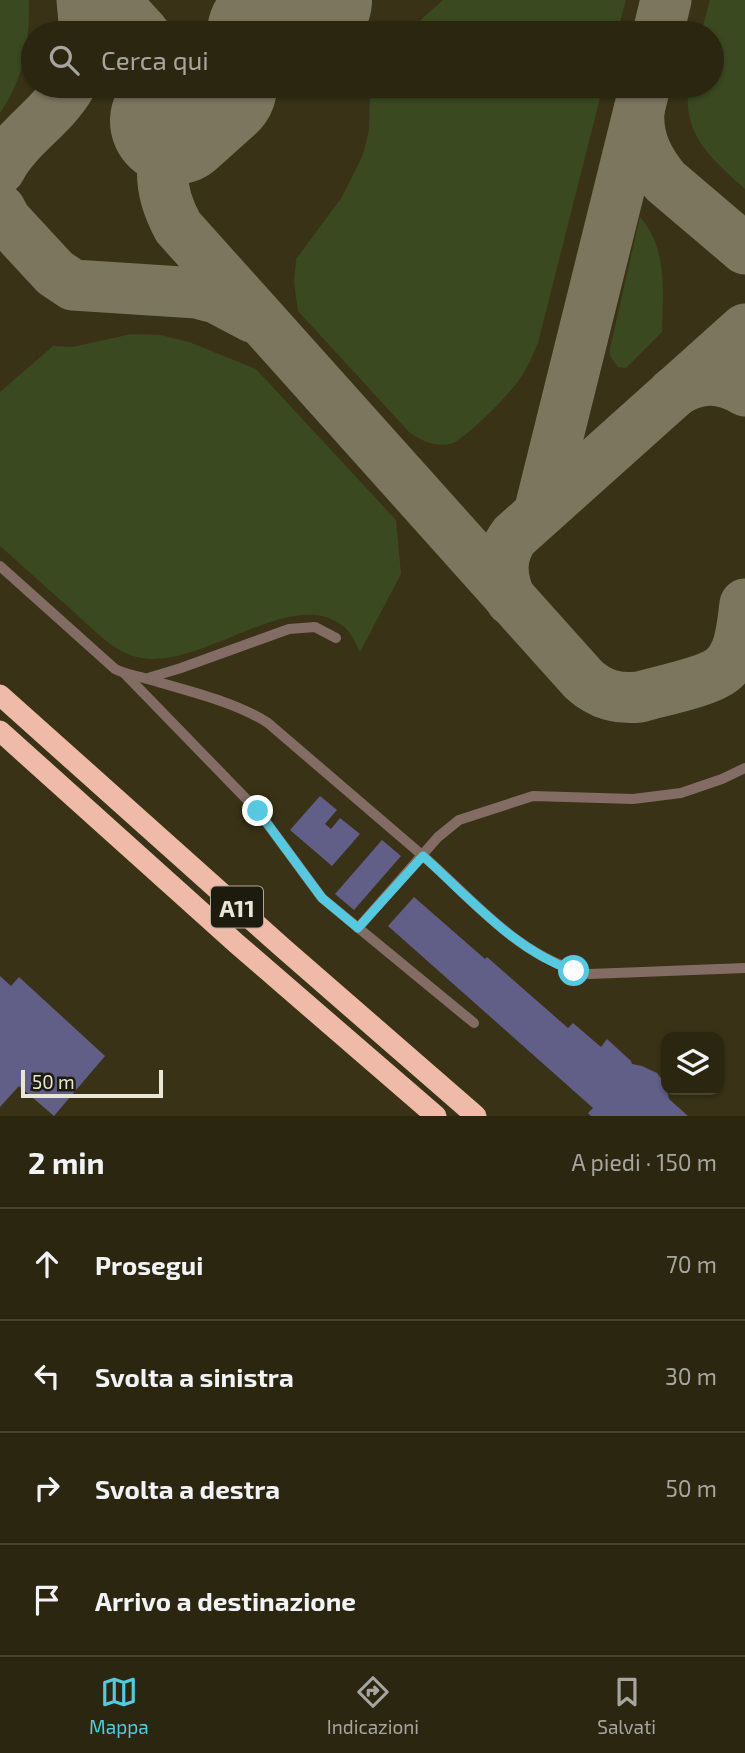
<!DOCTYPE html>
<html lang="it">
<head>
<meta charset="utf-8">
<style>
	:root { --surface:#2b2610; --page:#37321e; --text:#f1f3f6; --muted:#a6a59f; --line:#474330; --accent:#56c9e0 }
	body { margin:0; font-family:"Exo 2",sans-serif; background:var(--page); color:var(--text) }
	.controls { position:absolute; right:21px; bottom:21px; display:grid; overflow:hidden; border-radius:14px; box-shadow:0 2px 5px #0004 }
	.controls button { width:63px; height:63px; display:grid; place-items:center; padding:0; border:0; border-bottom:2px solid var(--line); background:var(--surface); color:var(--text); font:35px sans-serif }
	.scale { position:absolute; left:21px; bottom:18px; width:142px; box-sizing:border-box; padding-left:7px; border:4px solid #eae6d6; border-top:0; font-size:19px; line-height:24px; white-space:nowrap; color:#eae6d6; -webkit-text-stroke:5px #1d1a0e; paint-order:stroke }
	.stop { position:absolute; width:21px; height:21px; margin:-16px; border:5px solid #56c9e0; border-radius:50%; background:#fff }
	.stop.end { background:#56c9e0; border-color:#fff; box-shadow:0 2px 7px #0008 }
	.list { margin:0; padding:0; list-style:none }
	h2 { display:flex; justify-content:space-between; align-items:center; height:91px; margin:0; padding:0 28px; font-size:30px }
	h2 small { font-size:23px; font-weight:400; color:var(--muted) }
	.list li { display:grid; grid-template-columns:46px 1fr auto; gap:21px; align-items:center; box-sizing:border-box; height:112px; padding:0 28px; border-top:2px solid var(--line) }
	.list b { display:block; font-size:26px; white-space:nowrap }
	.list em { font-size:23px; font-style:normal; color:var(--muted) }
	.icon { flex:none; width:38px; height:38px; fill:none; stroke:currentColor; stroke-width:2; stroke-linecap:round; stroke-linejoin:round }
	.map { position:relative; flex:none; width:745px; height:1116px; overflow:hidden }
	.search { position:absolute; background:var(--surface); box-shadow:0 2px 5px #0004; left:21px; right:21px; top:21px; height:77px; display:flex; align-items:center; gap:18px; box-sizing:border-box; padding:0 24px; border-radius:38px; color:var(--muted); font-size:26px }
	.sheet { height:539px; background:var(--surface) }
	nav { display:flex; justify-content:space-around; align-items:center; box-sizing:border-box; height:98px; border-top:2px solid var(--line); background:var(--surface); font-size:19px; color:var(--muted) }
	nav a { display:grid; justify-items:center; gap:4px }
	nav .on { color:var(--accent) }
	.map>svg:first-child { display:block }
	.green { fill:#3a4920 }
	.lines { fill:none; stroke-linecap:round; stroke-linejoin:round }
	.taxiway { stroke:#7c765e; stroke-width:51 }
	.runway { stroke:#7c765e; stroke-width:128 }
	.building { fill:#615e88 }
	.service { stroke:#826c64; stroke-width:10 }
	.motorway { stroke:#efbaa7; stroke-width:21 }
	.route { stroke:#56c9e0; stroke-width:9 }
	.labels { text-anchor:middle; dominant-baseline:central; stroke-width:5; stroke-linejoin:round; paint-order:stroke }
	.shield { fill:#1d1a0e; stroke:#aca99a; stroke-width:2 }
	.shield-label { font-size:24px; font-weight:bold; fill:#eae6d6 }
</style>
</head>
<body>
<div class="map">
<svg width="745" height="1116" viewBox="0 0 745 1116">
	<rect width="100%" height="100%" fill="#393216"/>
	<g class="green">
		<path d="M 0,0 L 29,0 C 30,41 24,78 0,113 Z"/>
		<path d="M 443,0 L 626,0 L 617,33 L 406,33 Z"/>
		<path d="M 710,0 L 745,0 L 745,189 C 712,159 681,134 689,86 L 712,86 L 712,33 L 701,33 Z"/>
		<path d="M 370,86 L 603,86 L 538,343 C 533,354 528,367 521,377 C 513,391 464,441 450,444 C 435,447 421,441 409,432 L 298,311 L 294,283 L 296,259 L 342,197 L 362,157 L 369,131 Z"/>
		<path d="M 640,217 C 668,249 663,292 662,332 L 626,368 L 618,367 L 610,356 L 610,348 Z"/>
		<path d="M 131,334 L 161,335 L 189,342 L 256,369 L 396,520 L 401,574 L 360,652 C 356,644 351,632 343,626 C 288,583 195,679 130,655 C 109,647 92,628 75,613 C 50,591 25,568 0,546 L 0,392 L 53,346 L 73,347 Z"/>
	</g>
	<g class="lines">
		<g class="taxiway">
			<path d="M 82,0 L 85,33"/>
			<path d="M 114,0 L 144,33"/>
			<path d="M 267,33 L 308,1"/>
			<path d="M 658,33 L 666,0"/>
			<path d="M 190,106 C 159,147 153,181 178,227 L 584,680 C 601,695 617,699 640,697 C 660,691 707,682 722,670 C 741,655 742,626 745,604"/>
			<path d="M 639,111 C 637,139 648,160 665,181 L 745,249"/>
			<path d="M 0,169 C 16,137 52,117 70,86"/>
			<path d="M 0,209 L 6,220 L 55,273 L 73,285 L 197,293 L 216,298 L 252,317"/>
			<path d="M 673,393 C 697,377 720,376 745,391"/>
			<path d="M 539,513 L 645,86"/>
			<path d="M 511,600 C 501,578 499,556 514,536 L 745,329"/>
		</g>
		<g class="runway">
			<path d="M 271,33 L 308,0"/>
			<path d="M 174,121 L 213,86"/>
		</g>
	</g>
	<g class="building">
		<path d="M 320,796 L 337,810 L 325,824 L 331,829 L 340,818 L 360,834 L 332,866 L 290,830 Z"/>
		<path d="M 382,840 L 401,856 L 354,910 L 335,894 Z"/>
		<path d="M 414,897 L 485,959 L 487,957 L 568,1028 L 573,1023 L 601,1047 L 607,1039 L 631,1061 L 632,1064 L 642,1066 L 657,1073 L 666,1085 L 669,1099 L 688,1116 L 591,1116 L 588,1113 L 593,1108 L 388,926 Z"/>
		<path d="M 0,976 L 11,986 L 19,977 L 105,1056 L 54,1116 L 19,1086 L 0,1107 Z"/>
	</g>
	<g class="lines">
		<g class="service">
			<path d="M 0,566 L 115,669 C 127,675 139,676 151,680 C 188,691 236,702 268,723 C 319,767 371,811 422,855 C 474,900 520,960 590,974 L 745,968"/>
			<path d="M 125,674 L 258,811 L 322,898 L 474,1023"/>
			<path d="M 148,678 L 181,668 L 289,629 L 315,627 L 336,638"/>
			<path d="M 358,928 L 438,837 L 459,820 L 533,796 L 633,799 L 681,793 L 722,779 L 745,768"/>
		</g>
		<g class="motorway">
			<path d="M 0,695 L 283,948 L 476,1116"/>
			<path d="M 0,731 L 237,944 L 436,1116"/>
		</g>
	</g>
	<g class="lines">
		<path class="route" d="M 258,811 L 322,898 L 358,928 L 423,856 C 470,898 514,950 574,971"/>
	</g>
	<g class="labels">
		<rect class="shield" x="211" y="886.5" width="52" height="41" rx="5"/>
		<g class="shield-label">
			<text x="237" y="907">A11</text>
		</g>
	</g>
</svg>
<div class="controls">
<button><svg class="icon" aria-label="layers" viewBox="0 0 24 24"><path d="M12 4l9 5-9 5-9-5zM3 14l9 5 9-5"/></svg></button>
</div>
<div class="scale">50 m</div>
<div class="stop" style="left:574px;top:971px"></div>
<div class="stop end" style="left:258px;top:811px"></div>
<div class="search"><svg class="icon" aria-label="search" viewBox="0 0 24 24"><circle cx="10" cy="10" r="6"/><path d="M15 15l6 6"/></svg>Cerca qui</div>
</div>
<section class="sheet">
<h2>2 min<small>A piedi · 150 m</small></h2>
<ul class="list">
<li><svg class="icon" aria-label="ahead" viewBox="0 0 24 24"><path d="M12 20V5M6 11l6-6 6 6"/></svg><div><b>Prosegui</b></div><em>70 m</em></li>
<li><svg class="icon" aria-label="left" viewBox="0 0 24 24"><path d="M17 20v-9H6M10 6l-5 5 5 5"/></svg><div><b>Svolta a sinistra</b></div><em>30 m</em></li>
<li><svg class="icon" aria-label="right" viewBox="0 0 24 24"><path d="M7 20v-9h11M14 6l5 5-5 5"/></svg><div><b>Svolta a destra</b></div><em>50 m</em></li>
<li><svg class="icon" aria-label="arrive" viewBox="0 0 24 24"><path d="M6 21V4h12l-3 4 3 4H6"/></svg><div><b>Arrivo a destinazione</b></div></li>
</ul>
</section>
<nav>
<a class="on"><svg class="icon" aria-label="map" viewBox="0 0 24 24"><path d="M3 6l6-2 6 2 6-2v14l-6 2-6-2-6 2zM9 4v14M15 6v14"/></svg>Mappa</a>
<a><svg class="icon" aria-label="directions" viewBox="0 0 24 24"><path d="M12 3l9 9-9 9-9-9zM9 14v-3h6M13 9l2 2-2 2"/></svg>Indicazioni</a>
<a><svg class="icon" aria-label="saved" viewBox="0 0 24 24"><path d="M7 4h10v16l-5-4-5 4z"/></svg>Salvati</a>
</nav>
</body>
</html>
